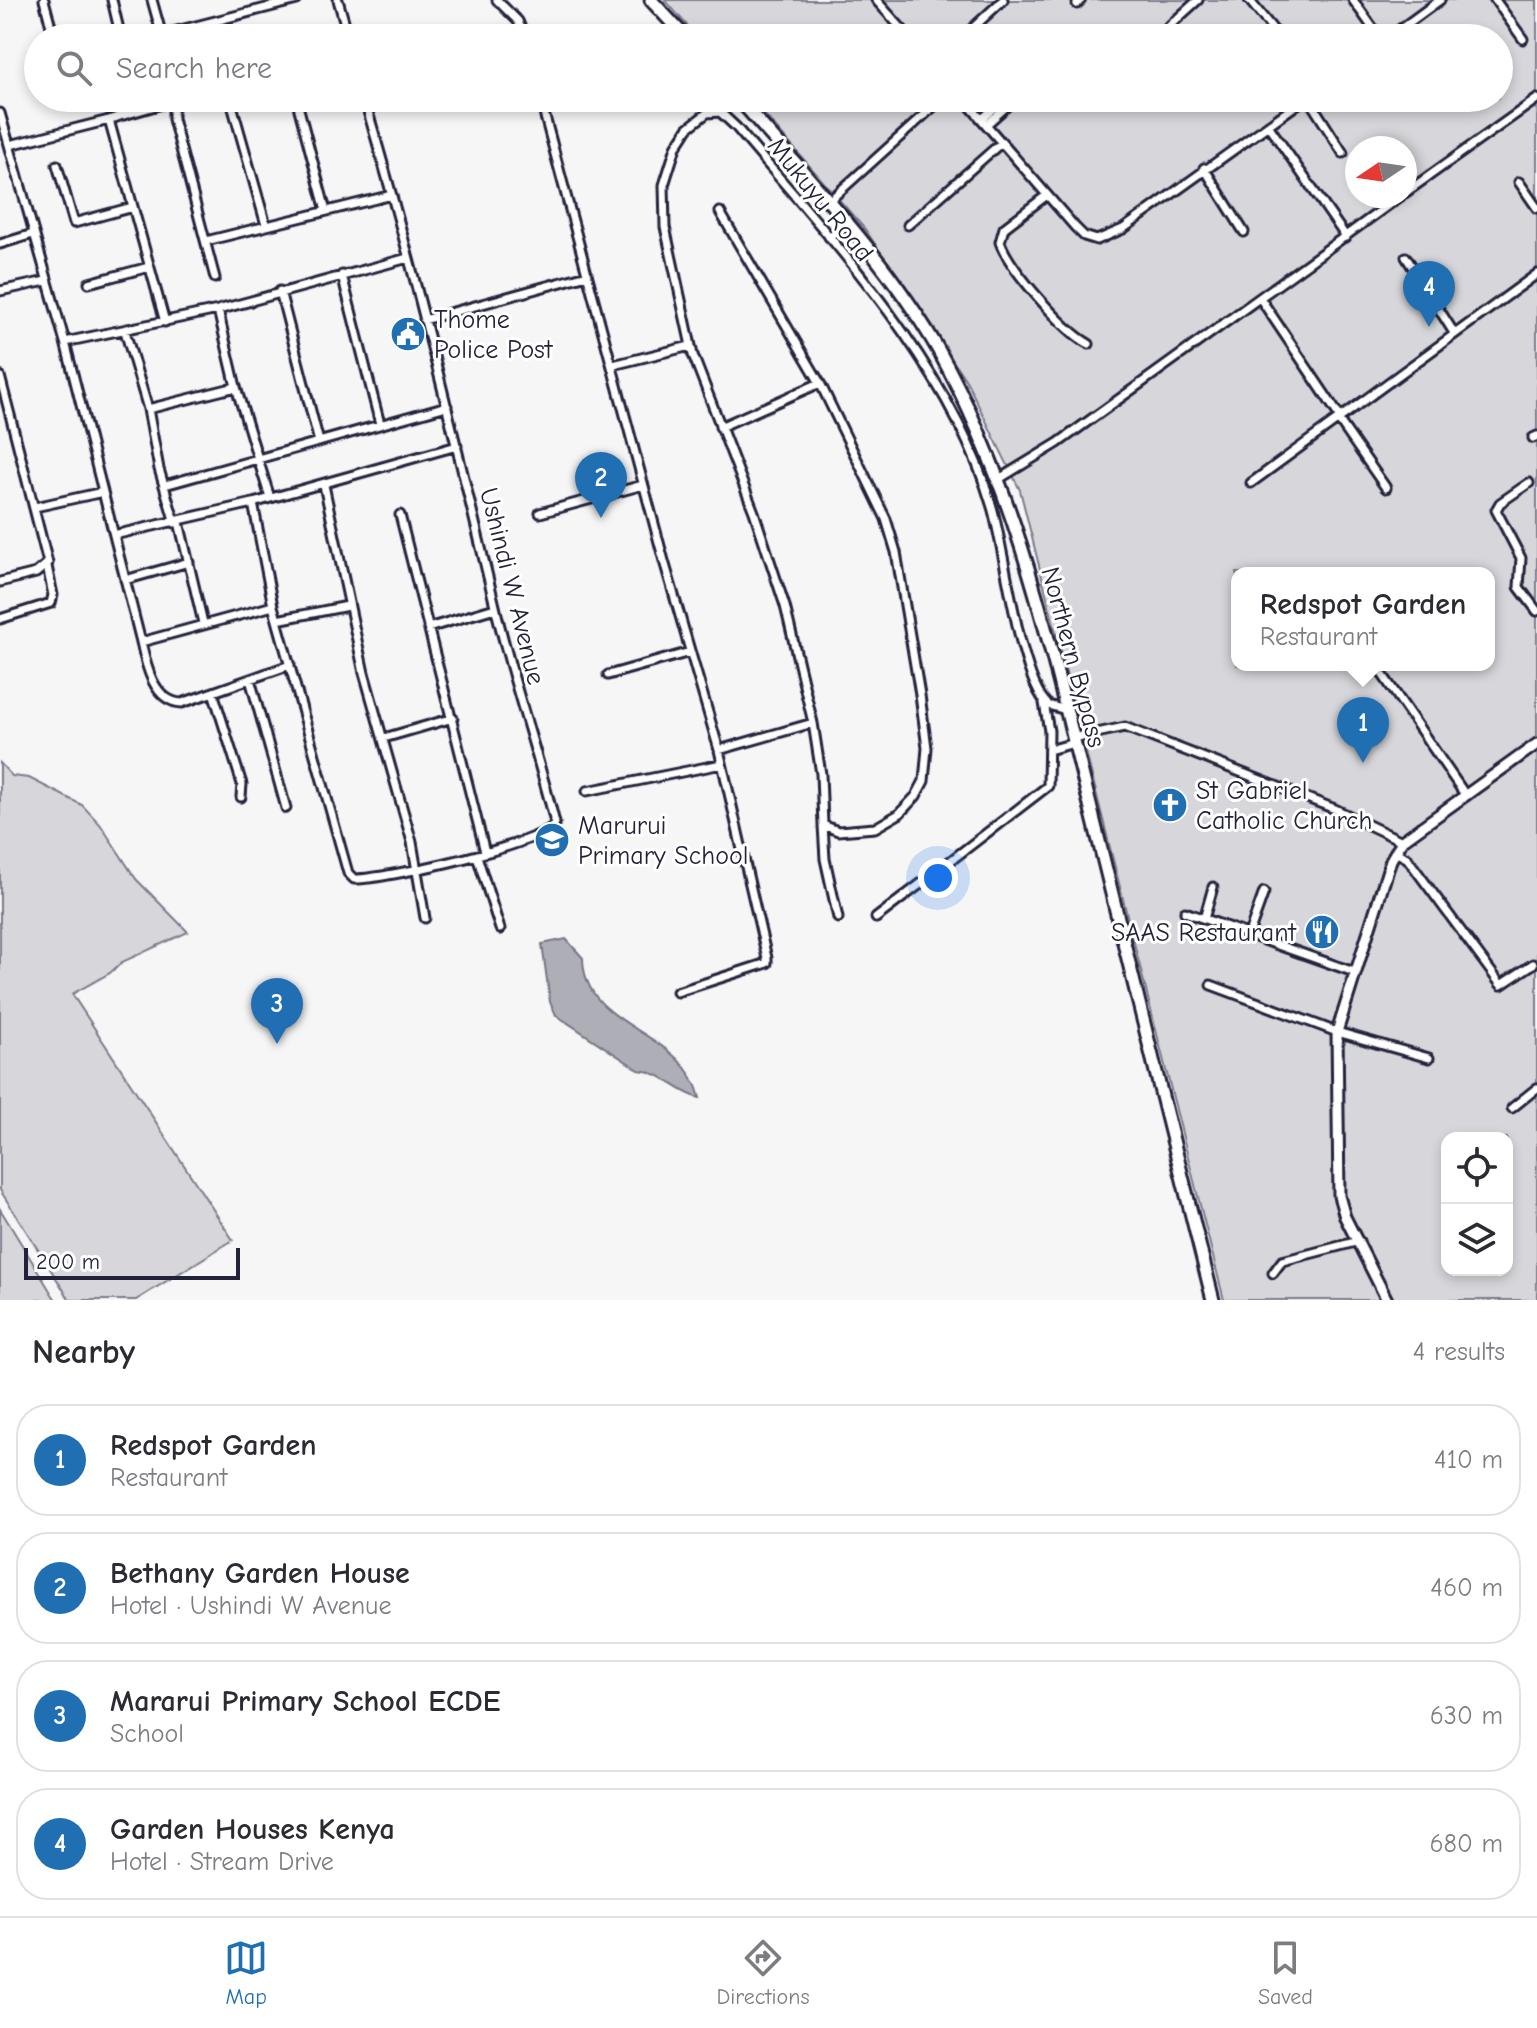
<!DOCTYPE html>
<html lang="en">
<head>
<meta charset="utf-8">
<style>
	body { margin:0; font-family:"Comic Neue",sans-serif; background:#f7f7f7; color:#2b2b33 }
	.controls { position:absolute; right:24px; bottom:24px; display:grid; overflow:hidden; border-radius:16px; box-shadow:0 4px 12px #0003 }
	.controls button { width:72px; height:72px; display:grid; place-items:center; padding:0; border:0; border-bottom:2px solid #e1e1e2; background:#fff; color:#2b2b33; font:40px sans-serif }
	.compass { position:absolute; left:1345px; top:136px; width:72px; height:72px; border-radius:50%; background:#fff; box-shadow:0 4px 12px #0003; rotate:257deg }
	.scale { position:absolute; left:24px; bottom:20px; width:216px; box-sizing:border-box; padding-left:8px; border:4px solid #22223b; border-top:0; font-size:22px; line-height:28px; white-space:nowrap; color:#22223b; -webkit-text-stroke:6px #fff; paint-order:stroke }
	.you { position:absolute; left:938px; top:878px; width:28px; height:28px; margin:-20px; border:6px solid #fff; border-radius:50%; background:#1a73e8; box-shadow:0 0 0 12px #1a73e833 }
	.badge { display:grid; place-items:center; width:52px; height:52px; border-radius:50%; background:#1f6fb2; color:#fff; font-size:26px; font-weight:700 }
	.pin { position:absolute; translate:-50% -66px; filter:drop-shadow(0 2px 4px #0008) }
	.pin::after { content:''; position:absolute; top:42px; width:28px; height:24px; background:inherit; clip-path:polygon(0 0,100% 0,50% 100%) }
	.popup { position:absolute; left:1231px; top:567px; width:264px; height:104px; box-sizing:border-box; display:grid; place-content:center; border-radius:16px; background:#fff; filter:drop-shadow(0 2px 6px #0005); font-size:26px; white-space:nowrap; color:#7c7c81 }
	.popup b { font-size:30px; color:#2b2b33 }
	.popup::after { content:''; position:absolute; left:50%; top:100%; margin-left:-16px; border:16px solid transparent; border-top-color:#fff }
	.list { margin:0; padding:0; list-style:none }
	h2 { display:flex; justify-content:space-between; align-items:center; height:104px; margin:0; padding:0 32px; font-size:34px }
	h2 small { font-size:26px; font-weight:400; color:#7c7c81 }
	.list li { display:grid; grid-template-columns:52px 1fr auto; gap:24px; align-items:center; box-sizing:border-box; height:112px; margin:0 16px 16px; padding:0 16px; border:2px solid #e1e1e2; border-radius:32px }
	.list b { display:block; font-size:30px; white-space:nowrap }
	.list p { margin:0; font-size:26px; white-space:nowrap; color:#7c7c81 }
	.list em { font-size:26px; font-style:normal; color:#7c7c81 }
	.icon { flex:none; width:44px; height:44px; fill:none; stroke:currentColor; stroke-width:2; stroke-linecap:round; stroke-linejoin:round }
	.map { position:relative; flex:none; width:1537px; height:1300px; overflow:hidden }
	.search { position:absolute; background:#fff; box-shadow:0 4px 12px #0003; left:24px; right:24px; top:24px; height:88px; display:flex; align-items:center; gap:20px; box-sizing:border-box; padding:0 28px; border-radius:44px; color:#7c7c81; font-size:30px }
	.sheet { height:616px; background:#fff }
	nav { display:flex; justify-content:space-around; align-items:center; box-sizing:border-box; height:112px; border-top:2px solid #e1e1e2; background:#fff; font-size:22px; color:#7c7c81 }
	nav a { display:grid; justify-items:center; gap:4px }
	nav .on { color:#1f6fb2 }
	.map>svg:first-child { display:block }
</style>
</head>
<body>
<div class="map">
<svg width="1537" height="1300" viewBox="0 0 1537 1300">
	<rect width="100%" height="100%" fill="#f6f6f7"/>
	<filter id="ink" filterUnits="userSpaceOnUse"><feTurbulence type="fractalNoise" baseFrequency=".0125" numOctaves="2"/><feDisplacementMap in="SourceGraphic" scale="16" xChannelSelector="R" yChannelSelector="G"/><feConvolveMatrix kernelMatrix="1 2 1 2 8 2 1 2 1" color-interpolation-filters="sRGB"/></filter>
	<g filter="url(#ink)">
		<path fill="#d7d7db" stroke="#7c7c8b" stroke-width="2" fill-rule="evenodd" d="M665,0H1537V1300H1224L1020,490L967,382L865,229L750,98H1499V38H698ZM1357,148H1405V196H1357ZM1237,573H1489V665H1237ZM1447,1138H1507V1270H1447Z
			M0,763L12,776L29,778L82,805L100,824L136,879L188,932L122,962L110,973L72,994L233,1240L136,1300H70L0,1190Z
			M0,1209L52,1294L56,1300H0Z"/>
		<path fill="#aeaeb7" stroke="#767685" stroke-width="2" d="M566,939L583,958C584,1031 683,1027 700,1098C676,1092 663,1072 639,1070L556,1015L550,1002L542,944Z"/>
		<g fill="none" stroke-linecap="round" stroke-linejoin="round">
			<defs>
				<path id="minor" d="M44,0L54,38
					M112,0L121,38
					M152,0L162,36
					M338,0L349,38
					M497,0L518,21L525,38
					M876,0L910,38
					M1249,0L1280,38
					M1353,0L1380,38
					M1495,0L1523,39
					M1077,4L1081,0
					M161,35L297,0
					M962,38L1003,0
					M1156,38L1198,0
					M1388,38L1440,0
					M122,98L128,113L109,120L165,322
					M173,98V119L215,278
					M230,98L266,225
					M296,98L326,211
					M364,98C414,266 454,436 495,606C512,679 537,750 555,823C549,843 382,880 354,879L348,873L273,606L253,503L457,446
					M540,98L664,561L719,750L767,958V963L677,992
					M963,98L1075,227L1084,236L1097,240L1123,229L1306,98
					M1308,98L1343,153
					M0,113L65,342L218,310L408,258
					M124,115L183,98
					M982,119L1005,98
					M987,124L1016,98
					M1268,125L1346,237
					M10,145L113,119
					M57,165L74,223L133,207
					M1204,168L1244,232
					M1519,182L1537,208
					M1405,193L1537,99
					M1047,195L1004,228L1000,242C1009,268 1064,331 1089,344
					M828,202L943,98
					M720,212L820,383L886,519L896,552L920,695L927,748L924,781L916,796L899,814L875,828L838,831L823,825L821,774L813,723L785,606L754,512L693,355L665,227L664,185L676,147L688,128L707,113L720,112L736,127C831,240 950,363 992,507C1005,550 1019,678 1048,705L1066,710
					M908,225L1002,142
					M829,237L846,223
					M206,241L392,195
					M0,244L33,234
					M1406,257L1454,333
					M342,275L380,424
					M89,283L149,267
					M0,291L46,281
					M280,291L319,442
					M1260,298L1340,417
					M218,310L236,387L270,498
					M424,320L587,275
					M125,331L148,409L236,387
					M65,342L141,642L273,606
					M613,365L690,346
					M0,376L48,563L36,573L0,582
					M148,409L159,469L175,523
					M1338,419L1386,488
					M720,427L820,383
					M1533,438L1537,436
					M999,479L1058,443L1401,196
					M1251,483L1537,274
					M1529,483L1500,503L1496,510L1521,558L1519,587L1537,611
					M165,485L447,406
					M324,485L364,673L412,842L425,918
					M35,507L103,492
					M540,513L643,485
					M400,515L485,852
					M179,522L203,623
					M114,535L253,503
					M125,580L189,562
					M0,619L51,603L53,595L47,566
					M277,620L348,606
					M428,628L495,608
					M141,642C146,666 154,702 182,703L290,665
					M1376,665L1466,796
					M608,675L690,652
					M250,679L286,808
					M213,692L242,784L241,797
					M384,738L453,718
					M1073,738L1125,727L1335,809L1402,841
					M719,750L813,723
					M1049,750L1074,743
					M587,791L722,764
					M823,825L825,859L838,918
					M1395,852L1407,858L1501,985L1533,964
					M477,856L500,929
					M1185,912L1354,972
					M876,918L1048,786L1049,731L1044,703
					M1204,919L1213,887
					M1249,934L1264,892
					M1211,985L1337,1032L1429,1058
					M1512,1108L1537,1088
					M1273,1273L1282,1261L1359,1241"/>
				<path id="tertiary" d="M1387,1300L1345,1217L1339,1196L1337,1032L1391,860L1402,841L1537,744"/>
				<path id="primary" d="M651,0L686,38
					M738,98C808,179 886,258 939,351C1019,495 1052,655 1092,813C1132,975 1172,1138 1213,1300"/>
			</defs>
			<use href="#minor" stroke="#22223b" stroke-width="13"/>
			<use href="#tertiary" stroke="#22223b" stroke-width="15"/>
			<use href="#primary" stroke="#22223b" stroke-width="17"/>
			<use href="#minor" stroke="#fff" stroke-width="7"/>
			<use href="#tertiary" stroke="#fff" stroke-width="9"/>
			<use href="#primary" stroke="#fff" stroke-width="11"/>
		</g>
	</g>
	<defs>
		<symbol id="civic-disc" viewBox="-11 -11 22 22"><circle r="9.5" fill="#1f6fb2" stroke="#fff"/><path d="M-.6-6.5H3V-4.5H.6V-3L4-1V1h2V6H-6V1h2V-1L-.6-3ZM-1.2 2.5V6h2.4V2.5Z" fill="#fff"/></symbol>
		<symbol id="church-disc" viewBox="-11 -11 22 22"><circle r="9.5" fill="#1f6fb2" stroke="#fff"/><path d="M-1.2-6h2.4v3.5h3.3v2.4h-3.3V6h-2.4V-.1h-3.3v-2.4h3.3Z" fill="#fff"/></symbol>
		<symbol id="school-disc" viewBox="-11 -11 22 22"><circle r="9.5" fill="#1f6fb2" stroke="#fff"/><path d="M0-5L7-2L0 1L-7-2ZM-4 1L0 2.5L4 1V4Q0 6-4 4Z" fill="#fff"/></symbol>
		<symbol id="restaurant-disc" viewBox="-11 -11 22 22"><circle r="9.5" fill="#1f6fb2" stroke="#fff"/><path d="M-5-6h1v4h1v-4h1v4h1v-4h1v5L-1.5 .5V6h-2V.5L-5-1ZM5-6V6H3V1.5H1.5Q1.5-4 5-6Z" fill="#fff"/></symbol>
	</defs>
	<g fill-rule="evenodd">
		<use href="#civic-disc" x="388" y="314" width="40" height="40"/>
		<use href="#church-disc" x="1150" y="785" width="40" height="40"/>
		<use href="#school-disc" x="532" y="820" width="40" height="40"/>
		<use href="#restaurant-disc" x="1302" y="912" width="40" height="40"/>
	</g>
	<g text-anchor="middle" stroke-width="6" stroke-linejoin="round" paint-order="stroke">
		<g font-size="26" fill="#22223b" stroke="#fff">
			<text transform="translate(821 199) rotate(51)" y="9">Mukuyu Road</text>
			<text transform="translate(513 586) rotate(76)" y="9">Ushindi W Avenue</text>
			<text transform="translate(1074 657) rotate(75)" y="9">Northern Bypass</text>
		</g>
		<g font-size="26" fill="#22223b" stroke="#fff" text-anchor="start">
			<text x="434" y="328">Thome<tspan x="434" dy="30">Police Post</tspan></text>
			<text x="1196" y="799">St Gabriel<tspan x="1196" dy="30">Catholic Church</tspan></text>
			<text x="578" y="834">Marurui<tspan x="578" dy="30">Primary School</tspan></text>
			<text x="1296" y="941" text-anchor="end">SAAS Restaurant</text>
		</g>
	</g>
</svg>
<div class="controls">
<button><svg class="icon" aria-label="locate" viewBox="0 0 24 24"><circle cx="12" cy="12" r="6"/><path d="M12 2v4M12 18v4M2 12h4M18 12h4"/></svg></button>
<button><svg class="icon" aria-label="layers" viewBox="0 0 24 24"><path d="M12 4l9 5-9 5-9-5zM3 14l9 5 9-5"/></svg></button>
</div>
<svg class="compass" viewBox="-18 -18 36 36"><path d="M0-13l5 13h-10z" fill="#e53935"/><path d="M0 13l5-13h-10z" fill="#7c7c81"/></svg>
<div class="scale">200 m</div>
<div class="you"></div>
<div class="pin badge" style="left:1363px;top:763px">1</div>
<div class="popup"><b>Redspot Garden</b>Restaurant</div>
<div class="pin badge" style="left:601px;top:518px">2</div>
<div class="pin badge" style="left:277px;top:1044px">3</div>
<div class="pin badge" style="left:1429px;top:327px">4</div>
<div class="search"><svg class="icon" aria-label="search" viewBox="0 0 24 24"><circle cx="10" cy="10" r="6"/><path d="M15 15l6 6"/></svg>Search here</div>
</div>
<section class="sheet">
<h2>Nearby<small>4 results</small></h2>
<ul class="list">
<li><span class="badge">1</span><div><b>Redspot Garden</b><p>Restaurant</p></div><em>410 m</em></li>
<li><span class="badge">2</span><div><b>Bethany Garden House</b><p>Hotel · Ushindi W Avenue</p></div><em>460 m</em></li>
<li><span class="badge">3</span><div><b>Mararui Primary School ECDE</b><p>School</p></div><em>630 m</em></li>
<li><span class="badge">4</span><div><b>Garden Houses Kenya</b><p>Hotel · Stream Drive</p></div><em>680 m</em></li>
</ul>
</section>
<nav>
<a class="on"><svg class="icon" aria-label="map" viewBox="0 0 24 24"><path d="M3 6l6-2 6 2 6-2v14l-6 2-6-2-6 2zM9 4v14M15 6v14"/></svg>Map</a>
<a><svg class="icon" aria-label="directions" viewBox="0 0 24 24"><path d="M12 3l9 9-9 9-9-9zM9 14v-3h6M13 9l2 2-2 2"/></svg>Directions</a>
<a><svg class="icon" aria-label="saved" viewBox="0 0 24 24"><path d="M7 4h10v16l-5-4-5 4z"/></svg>Saved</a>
</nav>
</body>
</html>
